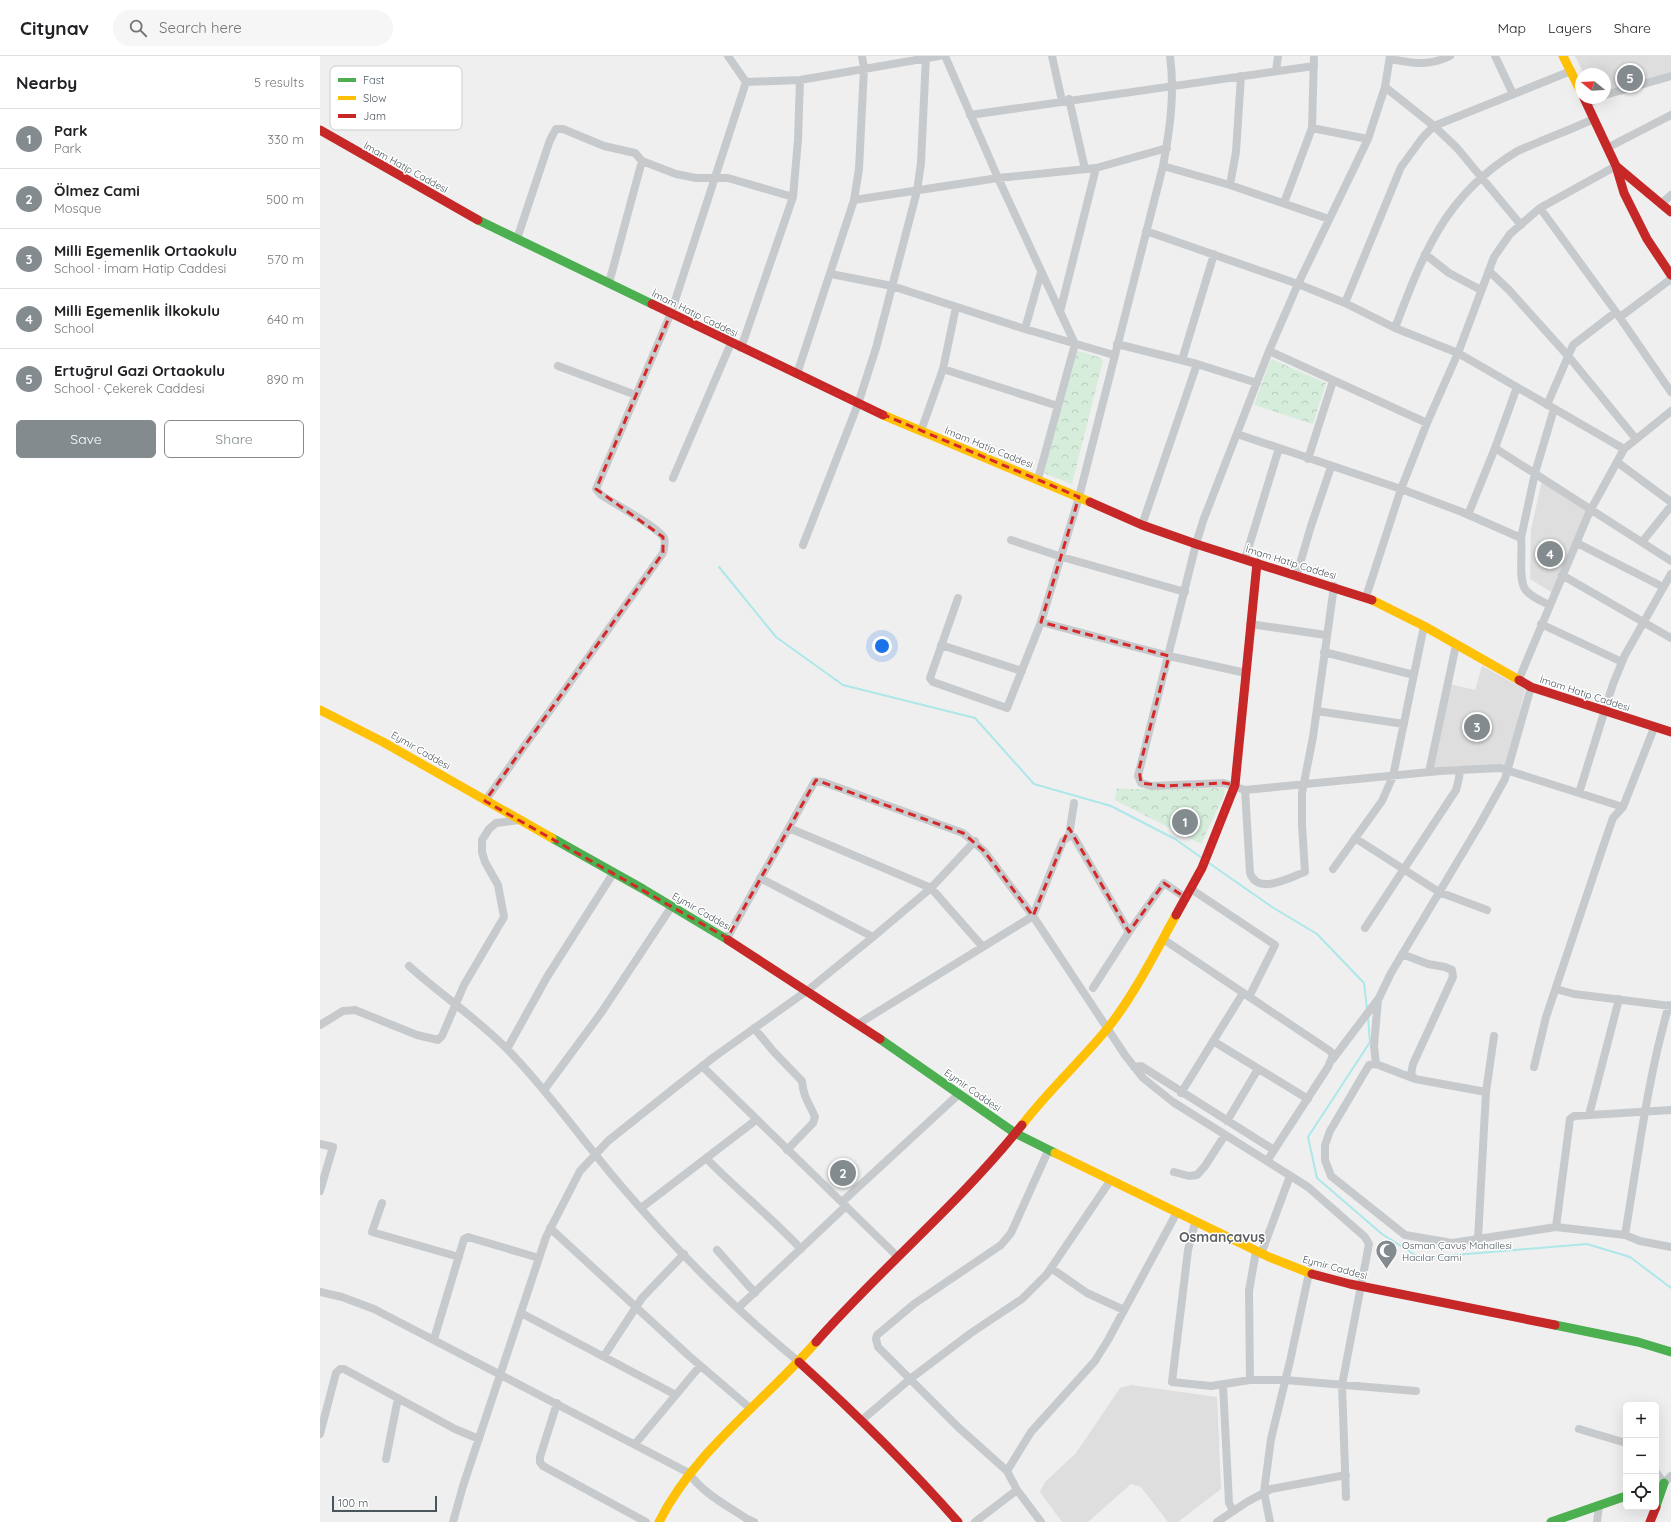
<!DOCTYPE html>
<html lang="en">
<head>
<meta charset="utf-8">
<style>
	body { margin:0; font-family:Quicksand,sans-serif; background:#f6f6f6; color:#202124 }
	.controls { position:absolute; right:12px; bottom:12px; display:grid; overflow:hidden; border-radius:6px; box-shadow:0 4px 16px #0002 }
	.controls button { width:36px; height:36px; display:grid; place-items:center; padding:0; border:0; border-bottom:1px solid #e0e0e0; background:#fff; color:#202124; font:20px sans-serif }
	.compass { position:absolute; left:1255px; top:12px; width:36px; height:36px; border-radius:50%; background:#fff; box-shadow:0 4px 16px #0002; rotate:288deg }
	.scale { position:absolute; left:12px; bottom:10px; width:105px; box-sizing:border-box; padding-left:4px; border:2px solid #48555b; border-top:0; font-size:11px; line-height:14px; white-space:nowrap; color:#48555b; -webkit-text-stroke:3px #fff; paint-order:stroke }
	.you { position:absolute; left:562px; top:590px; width:14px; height:14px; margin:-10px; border:3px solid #fff; border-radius:50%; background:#1a73e8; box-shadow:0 0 0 6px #1a73e833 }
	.badge { display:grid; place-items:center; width:26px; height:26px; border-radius:50%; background:#838b8f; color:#fff; font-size:13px; font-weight:700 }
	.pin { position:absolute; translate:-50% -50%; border:2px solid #fff; box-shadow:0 1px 4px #0006 }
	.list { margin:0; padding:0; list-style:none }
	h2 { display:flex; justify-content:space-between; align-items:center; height:52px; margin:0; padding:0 16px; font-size:17px }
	h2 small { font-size:13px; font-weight:400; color:#757577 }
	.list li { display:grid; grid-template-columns:26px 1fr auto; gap:12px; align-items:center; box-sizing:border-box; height:60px; padding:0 16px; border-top:1px solid #e0e0e0 }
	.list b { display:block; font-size:15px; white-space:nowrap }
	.list p { margin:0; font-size:13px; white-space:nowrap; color:#757577 }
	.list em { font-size:13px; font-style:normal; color:#757577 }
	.actions { display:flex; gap:8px; padding:12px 16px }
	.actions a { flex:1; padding:9px 0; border:1px solid #838b8f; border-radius:6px; text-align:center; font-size:14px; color:#838b8f }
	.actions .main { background:#838b8f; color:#fff }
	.icon { flex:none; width:22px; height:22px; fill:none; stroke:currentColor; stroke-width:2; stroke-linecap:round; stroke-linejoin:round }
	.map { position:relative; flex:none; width:1351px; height:1466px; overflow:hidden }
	header { display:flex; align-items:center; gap:24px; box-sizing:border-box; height:56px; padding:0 20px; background:#fff; border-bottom:1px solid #e0e0e0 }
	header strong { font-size:19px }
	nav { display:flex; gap:22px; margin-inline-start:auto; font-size:14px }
	.search { width:280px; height:36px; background:#f6f6f6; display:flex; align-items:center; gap:10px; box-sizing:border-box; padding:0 14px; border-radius:22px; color:#757577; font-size:15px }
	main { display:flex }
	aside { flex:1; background:#fff }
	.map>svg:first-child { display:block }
</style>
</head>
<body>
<header>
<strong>Citynav</strong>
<div class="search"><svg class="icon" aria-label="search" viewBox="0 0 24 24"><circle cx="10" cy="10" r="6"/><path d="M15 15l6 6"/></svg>Search here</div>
<nav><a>Map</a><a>Layers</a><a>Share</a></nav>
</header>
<main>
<aside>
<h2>Nearby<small>5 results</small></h2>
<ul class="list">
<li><span class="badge">1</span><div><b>Park</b><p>Park</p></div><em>330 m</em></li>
<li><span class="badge">2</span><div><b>Ölmez Cami</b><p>Mosque</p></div><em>500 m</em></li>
<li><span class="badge">3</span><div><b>Milli Egemenlik Ortaokulu</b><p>School · İmam Hatip Caddesi</p></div><em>570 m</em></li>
<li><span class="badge">4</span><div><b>Milli Egemenlik İlkokulu</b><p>School</p></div><em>640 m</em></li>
<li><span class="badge">5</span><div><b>Ertuğrul Gazi Ortaokulu</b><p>School · Çekerek Caddesi</p></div><em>890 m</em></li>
</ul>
<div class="actions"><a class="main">Save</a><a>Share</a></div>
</aside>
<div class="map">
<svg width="1351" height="1466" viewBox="0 0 1351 1466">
	<defs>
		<pattern id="park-crowns" width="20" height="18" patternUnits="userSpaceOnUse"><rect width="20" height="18" fill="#d5edda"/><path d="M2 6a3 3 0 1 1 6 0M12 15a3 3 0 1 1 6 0" fill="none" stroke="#b8cdbd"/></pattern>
	</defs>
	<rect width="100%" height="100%" fill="#f0efef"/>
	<path fill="#dededf" d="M1255,0H1351V16L1285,38V18H1264Z
		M1222,424L1270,454L1233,537L1210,523L1211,474Z
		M1162,610L1205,633L1187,709L1111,715L1130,628L1155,634Z
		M811,1329L897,1341L901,1433L858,1466H848L821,1431L811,1428L768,1466H742L720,1436L725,1426L756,1397L800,1332Z"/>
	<path fill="url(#park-crowns)" d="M759,295L781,302L783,305L752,428L726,418L724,416L756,297Z
		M951,303L1006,327L993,368L934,349Z
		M797,732L812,733L905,732L904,739L881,788L795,744Z"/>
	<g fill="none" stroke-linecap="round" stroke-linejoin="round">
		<path stroke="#ace7e9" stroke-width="2" d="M399,511L456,581L523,629L655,662L714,728L791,750L855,783L882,802
			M889,807L952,851L997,878L1044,927L1047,953
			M1048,962L1050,986L988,1081L997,1122L1062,1178L1100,1202L1267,1188L1310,1201L1351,1232"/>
		<path stroke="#c7cacc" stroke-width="8" d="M408,0L426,26
			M625,0L678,122L755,288L718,423
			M732,0L742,45
			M994,0L992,72L1048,83
			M1070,0L1065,31L1048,83L978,228L949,295L883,465L876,488L818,720L821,727L831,730L904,727L925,734L1120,715L1180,712L1303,751
			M1175,0L1193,38
			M1070,3C1094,7 1107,11 1130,0
			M956,15L958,0
			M426,26L480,24L619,0
			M1065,31L1114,70L1137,92L1201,169
			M1285,39L1351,20
			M749,43L765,113
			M1267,48L1279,42
			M650,59L994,10
			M1287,92L1351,59
			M843,110L910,129L1009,163
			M910,129L916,96L921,20
			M534,144L678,122L776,112
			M964,147L992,72
			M1341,148L1351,139
			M1220,152L1296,256L1351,336
			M826,175L978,228L1025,247L1075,272L1138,297L1304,393
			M197,183L230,84L236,73H243L284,90L315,97L322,105L356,118L376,122H408L473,141
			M1105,198L1129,217L1161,234
			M1169,215L1189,234L1249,301L1316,383
			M511,218L572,230L705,273L794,299
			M289,227L322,105
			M1025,247L1081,111L1103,81L1114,70L1251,15
			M740,256L776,112L847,92
			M1300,261L1351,223
			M1075,272C1103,198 1125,139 1196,96C1203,92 1213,89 1221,85C1239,78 1256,71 1274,63
			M705,273L721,216
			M797,288L877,308L937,327
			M421,292L473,141L478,84L480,24
			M949,295L1107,367
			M862,304L894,198
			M238,310L316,339
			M623,313L738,350
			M477,318L534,144L539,113L544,12L542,0
			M1227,349L1253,289L1296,256
			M601,375L623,313L636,251
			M917,378L1081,433L1142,456L1201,482C1203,496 1198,522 1205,533C1209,540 1222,545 1229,549
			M1175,392L1351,505
			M988,403L1013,325
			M1297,406L1351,446
			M353,422L411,287
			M1148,459L1175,392L1197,331
			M822,469L877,308
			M1201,482L1215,417L1234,353
			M691,484L742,501L865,536
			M1322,486L1351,450
			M1257,487L1343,531
			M483,489L538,348L556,292L597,135L601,107L606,0
			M925,503L959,392
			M977,518L991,470L1011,411
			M1242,519L1351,582
			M1046,541L1081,433L1107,367L1138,297L1174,201L1190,178L1220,152L1296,110
			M638,542L610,622L613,626L687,652L721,566L759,441L843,110C850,73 855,38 850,0
			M721,566L849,600L926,617
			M930,568L1006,579
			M1221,568L1302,606
			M621,589L702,615
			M1004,596L1094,619
			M1199,623L1269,457L1304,393L1351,355
			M997,655L1084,668
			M1109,716L1136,589
			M925,734L930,817C938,840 970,821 985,816L982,769V737L993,681L1014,530
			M1259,737L1293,628L1305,599L1351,518
			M165,745L343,497C344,492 346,487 344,482C338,471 293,447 281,439L276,433L351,257L426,26
			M469,772L611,832L662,890
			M749,780L754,747
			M1035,782L1119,836L1167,854
			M1013,813L1062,745L1073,720L1104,570
			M440,822L553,881
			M871,833L955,889L929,941
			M1045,872L1136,734L1139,722L1140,714
			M407,882L495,725L503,726L643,777L664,795L713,860L805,999L823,1022L853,1046L988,1131L1045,1181L1049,1188L1022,1329L1026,1441
			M843,883L1010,995L1013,999L1008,1011L947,1105
			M1082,898L1108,908L1125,911L1132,914L1133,921L1093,1008L1091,1018L1095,1023L1166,1036
			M89,910C121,939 158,963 188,994C228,1035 260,1081 297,1125C352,1190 413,1252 479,1306
			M773,932L809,876L844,827L866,842
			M1236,933L1254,938L1351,950
			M1058,944L1054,990L1056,1008L1095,1023
			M538,968L713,860L743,785L749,780L754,781L809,876
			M0,969L23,955L35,954L97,979L118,984L122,980L144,929L184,861L178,829L165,806L162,796V784L169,773L176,767L200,764
			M434,972L454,996L482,1025C484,1044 489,1046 495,1061L493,1067L467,1094
			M893,985L988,1043
			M187,993L227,921L294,816
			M1012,1004L1059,942L1071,917L1160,768L1185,723L1211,631
			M1056,1008L1049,1009L1010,1075L1005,1089V1104L1011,1120L1085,1179L1132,1187L1236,1171L1305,1179L1320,1185L1351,1191
			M382,1010L577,1200
			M814,1011L821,1010L954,1094
			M1214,1011L1226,961L1286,782L1293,762L1303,751L1334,672
			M224,1034L281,957L352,850
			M861,1037L923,937
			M1269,1059L1299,943
			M907,1065L938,1013
			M0,1088L13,1091L0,1135
			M386,1102C417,1134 451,1161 481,1193
			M854,1116L869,1120L877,1119L885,1110L905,1079
			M522,1146L639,1038
			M62,1147L52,1176L139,1201
			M321,1152L436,1064
			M875,1167L868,1194L852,1326L891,1330L930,1324H965L1096,1335
			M1236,1171L1250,1063L1254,1060L1351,1054
			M230,1172L368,1299L431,1353
			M1305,1179C1318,1103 1327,1024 1349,949
			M1158,1183L1166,1036L1174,980
			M397,1194L435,1237
			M941,1198L970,1120
			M731,1212L767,1237L804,1254
			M0,1236L22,1241L54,1253L369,1417C382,1437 408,1450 427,1463L434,1466
			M418,1252L526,1150
			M201,1257L356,1339
			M114,1283L144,1183L148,1181L219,1202
			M284,1300L322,1242L364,1198
			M930,1324L929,1235L936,1195
			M903,1329L909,1447L913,1455
			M237,1347L220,1401V1406L223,1410L326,1466
			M542,1364L590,1323L651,1277L702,1243L727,1218L790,1125
			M1259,1373L1306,1387
			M0,1378L16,1317L20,1313H24L135,1373L159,1383
			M315,1388L380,1310
			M66,1403L78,1342
			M687,1415L711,1376L775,1305L788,1284L856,1158
			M1336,1416L1344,1427L1351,1420
			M133,1466L143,1430L226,1181L260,1115L288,1085L357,1030L394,1001L488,934L553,881L611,832L655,785
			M655,1466L697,1434
			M721,1466L697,1434L687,1415L638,1371L558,1291L556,1283L557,1279L594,1248L681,1189L691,1177L728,1095
			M897,1466L927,1446L951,1433L1026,1419
			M950,1466L944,1436L951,1383L970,1305L989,1217
			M1277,1466L1279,1450"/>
		<path stroke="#4caf50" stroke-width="9" d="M158,164L332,248
			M232,782L323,833L408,884
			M560,983L695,1077L735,1097
			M1235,1269L1318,1286L1351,1296
			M1336,1450L1344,1427
			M1231,1466L1306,1440"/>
		<path stroke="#ffc107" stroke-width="9" d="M1243,0L1261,36
			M563,359L770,446
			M1052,544L1104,570L1199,624
			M0,654L63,686L232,782
			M702,1069C728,1035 760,1006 787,973C813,941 836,895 856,859
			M735,1097L949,1201L992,1218
			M339,1466C375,1394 444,1346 496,1286"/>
		<path stroke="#c62828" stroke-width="9" d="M1264,42L1296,110L1304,137L1327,183L1351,219
			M0,74L158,164
			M1296,110L1351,156
			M332,248L563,359
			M770,446L822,469L876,488L1052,544
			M1199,624L1211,631L1351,676
			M856,859L882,812L915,729L937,507
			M408,884L560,983
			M992,1218L1030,1228L1235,1269
			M496,1286C562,1211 640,1147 702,1069
			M479,1306C535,1357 588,1409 638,1466
			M1330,1466L1336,1451"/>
	</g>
	<path fill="none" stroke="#d62828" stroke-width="3" stroke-dasharray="8 5" stroke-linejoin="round" d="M351,257L538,348L759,441L721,566L849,600L819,713L821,727L845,730L904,727L915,729L891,793L866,842L844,827L809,876L749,772L713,860L664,795L643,777L496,724L407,882L165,745L343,497V481L276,433Z"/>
	<defs>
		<symbol id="mosque-pin" viewBox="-11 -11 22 30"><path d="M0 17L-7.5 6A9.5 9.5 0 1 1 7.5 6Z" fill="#838b8f" stroke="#fff"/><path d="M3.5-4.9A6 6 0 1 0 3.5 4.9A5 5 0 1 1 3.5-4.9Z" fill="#fff"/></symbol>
	</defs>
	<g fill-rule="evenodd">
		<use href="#mosque-pin" x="1054" y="1182" width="25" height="34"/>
	</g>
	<g text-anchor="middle" stroke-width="3" stroke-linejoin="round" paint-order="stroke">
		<g font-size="10" fill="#48555b" stroke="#fff">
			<text transform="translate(86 111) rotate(29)" y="4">İmam Hatip Caddesi</text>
			<text transform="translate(375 257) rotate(26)" y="4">İmam Hatip Caddesi</text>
			<text transform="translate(669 391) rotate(22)" y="4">İmam Hatip Caddesi</text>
			<text transform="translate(971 506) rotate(17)" y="4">İmam Hatip Caddesi</text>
			<text transform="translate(1265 637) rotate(18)" y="4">İmam Hatip Caddesi</text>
			<text transform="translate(101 694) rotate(30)" y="4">Eymir Caddesi</text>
			<text transform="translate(382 855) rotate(30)" y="4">Eymir Caddesi</text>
			<text transform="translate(653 1034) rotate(35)" y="4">Eymir Caddesi</text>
			<text transform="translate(1015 1211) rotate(15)" y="4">Eymir Caddesi</text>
		</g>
		<g font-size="10" fill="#48555b" stroke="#fff" text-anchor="start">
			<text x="1082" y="1193">Osman Çavuş Mahallesi<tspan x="1082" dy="12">Hacılar Cami</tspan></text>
		</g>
		<g font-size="14" font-weight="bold" fill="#5b6063" stroke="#fff">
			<text x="902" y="1186">Osmançavuş</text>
		</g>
	</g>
	<rect x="10" y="10" width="132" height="64" rx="6" fill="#fff" stroke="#c8ccce" stroke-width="1"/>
	<rect x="18" y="22" width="18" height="4" fill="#4caf50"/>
	<rect x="18" y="40" width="18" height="4" fill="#ffc107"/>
	<rect x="18" y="58" width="18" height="4" fill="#c62828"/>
	<g font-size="11" fill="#48555b">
		<text x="43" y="28">Fast</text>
		<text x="43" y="46">Slow</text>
		<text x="43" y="64">Jam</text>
	</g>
</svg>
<div class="controls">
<button>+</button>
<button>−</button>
<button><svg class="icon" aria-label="locate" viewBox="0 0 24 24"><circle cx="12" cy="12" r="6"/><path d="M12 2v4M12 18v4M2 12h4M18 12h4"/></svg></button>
</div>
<svg class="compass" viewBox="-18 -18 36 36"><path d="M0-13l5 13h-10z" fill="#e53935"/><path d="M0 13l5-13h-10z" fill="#757577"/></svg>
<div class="scale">100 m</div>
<div class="you"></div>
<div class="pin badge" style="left:865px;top:766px">1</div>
<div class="pin badge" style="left:523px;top:1117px">2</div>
<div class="pin badge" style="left:1157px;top:671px">3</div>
<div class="pin badge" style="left:1230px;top:498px">4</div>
<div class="pin badge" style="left:1310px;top:22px">5</div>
</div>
</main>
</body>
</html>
